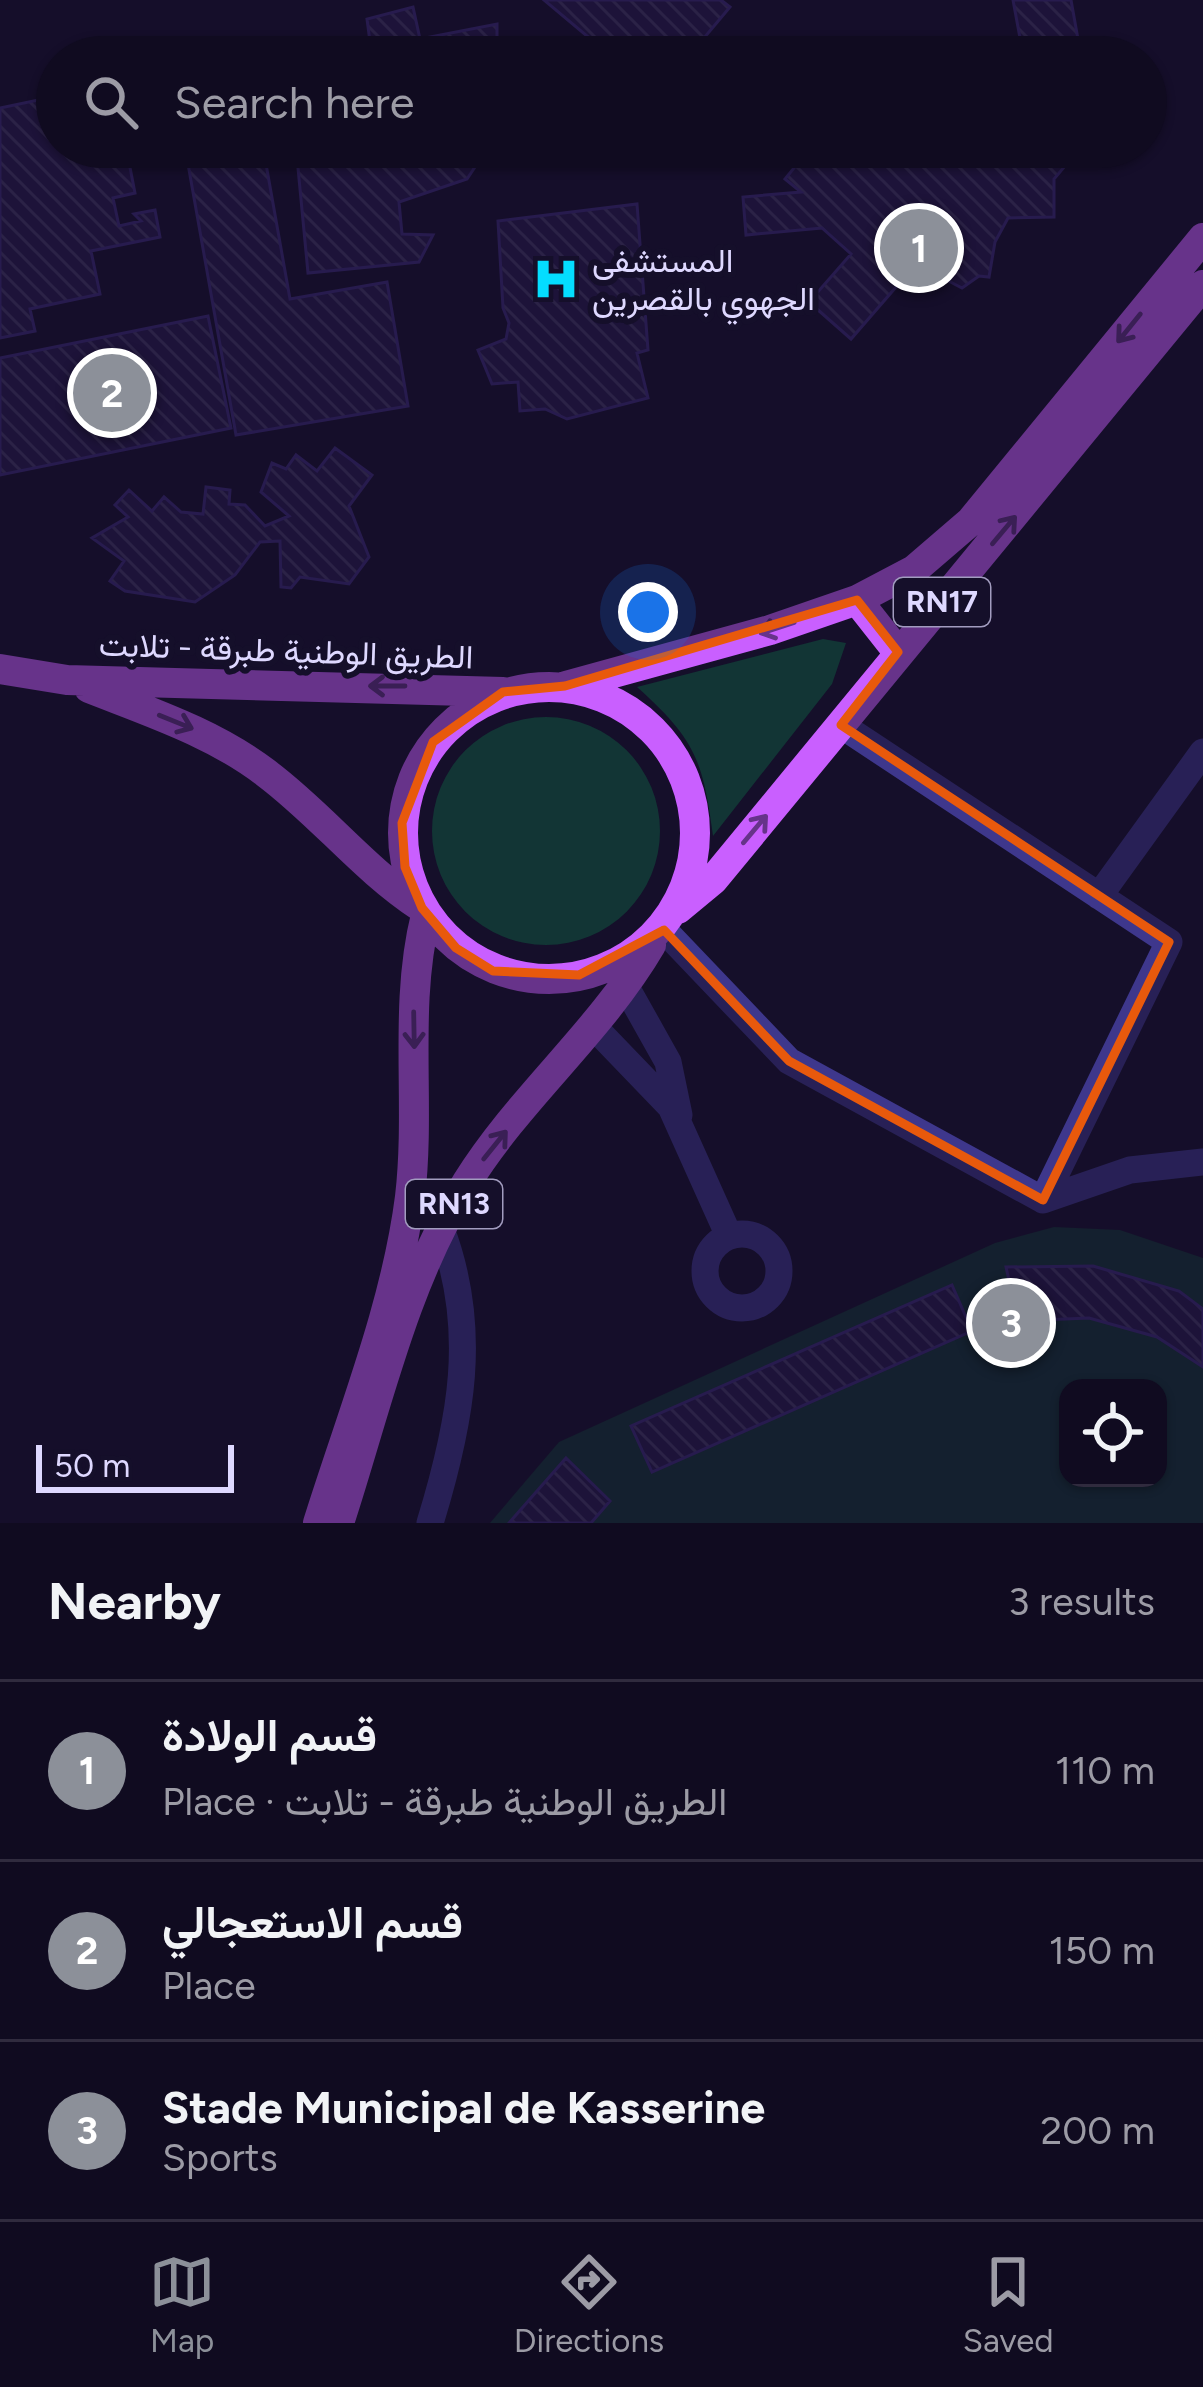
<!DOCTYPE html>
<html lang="en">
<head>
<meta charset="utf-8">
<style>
	body { margin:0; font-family:Figtree,Vazirmatn,sans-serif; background:#191429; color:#f1f3f6 }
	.controls { position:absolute; right:36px; bottom:36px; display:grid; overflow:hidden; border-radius:24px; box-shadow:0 3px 9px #0004 }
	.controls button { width:108px; height:108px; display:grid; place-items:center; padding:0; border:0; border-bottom:3px solid #302b3e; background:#100b20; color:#f1f3f6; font:60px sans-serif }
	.scale { position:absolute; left:36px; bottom:30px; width:198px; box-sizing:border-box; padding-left:12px; border:6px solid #ded8ff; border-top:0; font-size:33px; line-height:42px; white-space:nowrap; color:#ded8ff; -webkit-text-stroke:9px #150f2a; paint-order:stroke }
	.you { position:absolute; left:648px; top:612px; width:42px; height:42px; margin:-30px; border:9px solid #fff; border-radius:50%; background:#1a73e8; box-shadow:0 0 0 18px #1a73e833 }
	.badge { display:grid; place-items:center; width:78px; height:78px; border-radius:50%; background:#8c9099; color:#fff; font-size:39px; font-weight:700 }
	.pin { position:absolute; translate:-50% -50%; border:6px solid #fff; box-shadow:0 3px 12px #0006 }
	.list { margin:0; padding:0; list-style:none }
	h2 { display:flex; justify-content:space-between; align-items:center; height:156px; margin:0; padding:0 48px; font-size:51px }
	h2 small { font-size:39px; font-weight:400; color:#9c9ba5 }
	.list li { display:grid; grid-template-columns:78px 1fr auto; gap:36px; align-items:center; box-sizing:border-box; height:180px; padding:0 48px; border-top:3px solid #302b3e }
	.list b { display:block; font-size:45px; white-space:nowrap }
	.list p { margin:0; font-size:39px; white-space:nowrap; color:#9c9ba5 }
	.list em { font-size:39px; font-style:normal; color:#9c9ba5 }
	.icon { flex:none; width:66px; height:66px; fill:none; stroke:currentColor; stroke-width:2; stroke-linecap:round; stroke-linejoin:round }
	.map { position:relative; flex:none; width:1203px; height:1523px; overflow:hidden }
	.search { position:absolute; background:#100b20; box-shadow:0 3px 9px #0004; left:36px; right:36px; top:36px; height:132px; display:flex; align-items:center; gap:30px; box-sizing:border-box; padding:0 42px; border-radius:66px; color:#9c9ba5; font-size:45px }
	.sheet { height:696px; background:#100b20 }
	nav { display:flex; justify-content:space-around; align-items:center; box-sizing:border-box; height:168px; border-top:3px solid #302b3e; background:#100b20; font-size:33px; color:#9c9ba5 }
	nav a { display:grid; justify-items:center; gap:6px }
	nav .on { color:#8c9099 }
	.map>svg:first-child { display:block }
</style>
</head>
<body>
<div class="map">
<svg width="1203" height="1523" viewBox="0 0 1203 1523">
	<defs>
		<pattern id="building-back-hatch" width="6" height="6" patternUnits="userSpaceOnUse" patternTransform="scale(3)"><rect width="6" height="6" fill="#261a4d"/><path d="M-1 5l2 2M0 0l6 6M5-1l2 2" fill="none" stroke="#453b68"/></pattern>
	</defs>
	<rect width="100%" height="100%" fill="#150f2a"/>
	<path fill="#123535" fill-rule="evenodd" d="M823,639L846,643L832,684L713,836C703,760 695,739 637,687Z
		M432 831a114 114 0 1 1 228 0a114 114 0 1 1-228 0Z
		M1054,1227L1120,1230L1203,1258V1523H490L559,1442L995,1243ZM1068,1388H1158V1478H1068Z"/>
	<path fill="url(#building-back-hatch)" stroke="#3d2b7a" stroke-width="3" d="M544,0H721L730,7L688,57H670L659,47L651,57H612Z
		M1013,0H1071L1078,39L1064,57H1005L1020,38Z
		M413,7L420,39L497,24V57H372L367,19Z
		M332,39L338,57H287L286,43Z
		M57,96V147H126L135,193L113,198L119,226L141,221L134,214L155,210L160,237L91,251L100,294L30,309L35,331L0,338V108Z
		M185,147H263L290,299L387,282L408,406L236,435Z
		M296,147H365L367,160L405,147L487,149L467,179L399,202L402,234L433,235L419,262L308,273Z
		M811,147H1002L1011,160L1022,147H1081L1054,179V217L1008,218L995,242L989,277L979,276L962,288L916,264L851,339L809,302L851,254L822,228L746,235L743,197L801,192L785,179Z
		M637,204L648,350L637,353L648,398L567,419L545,409L520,411L518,382L492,384L478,350L506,339L509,323L503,308L498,221Z
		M208,316L231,428L0,475V358Z
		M335,448L372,475L349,506L369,557L349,584L300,577L291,588L281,587L280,541L260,542L235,575L195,602L125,591L110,581L124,561L92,538L128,517L115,505L129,490L152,511L164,497L181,512L203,514L206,487L230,490L229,504L245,505L265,526L289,516L261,492L272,463L286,469L296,455L317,471Z
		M1093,1266L1179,1291L1203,1309V1367L1157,1337L1089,1318L1018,1321L1006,1267Z
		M952,1285L972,1331L652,1472L631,1426Z
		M566,1458L610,1501L591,1523H509Z"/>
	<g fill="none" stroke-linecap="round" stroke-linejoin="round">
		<path stroke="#3e378c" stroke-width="27" d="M841,725L1169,942L1043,1200
			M1099,896L1203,752
			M663,929L789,1061L1043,1200L1130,1170L1203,1162
			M626,987L668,1062L679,1115
			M595,1028L671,1107L729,1236
			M705 1271a37 37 0 1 1 74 0a37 37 0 1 1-74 0Z
			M430,1523C461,1422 479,1330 441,1229"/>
		<path stroke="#c95fff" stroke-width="30" d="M857,600L898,652
			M0,669L67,680L503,692
			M566,686L770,630L857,600L914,570L971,521L1203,238
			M403 833a146 146 0 1 1 292 0a146 146 0 1 1-292 0Z
			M89,688C150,712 214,733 266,773C321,814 363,869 421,907
			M678,909L713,880L1203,285
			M318,1523C351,1417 396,1307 410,1197C421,1103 403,1007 426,915
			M339,1523C376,1410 403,1284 467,1182C520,1097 600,1032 651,945"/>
	</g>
	<defs><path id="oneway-shaft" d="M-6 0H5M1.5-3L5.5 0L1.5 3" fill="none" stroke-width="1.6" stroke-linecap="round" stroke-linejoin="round" transform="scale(3)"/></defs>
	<g stroke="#66338a">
		<use href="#oneway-shaft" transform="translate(1129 328) rotate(129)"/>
		<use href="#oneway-shaft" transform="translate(1004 530) rotate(-50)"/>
		<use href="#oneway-shaft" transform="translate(777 628) rotate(162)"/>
		<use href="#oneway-shaft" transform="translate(387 686) rotate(-180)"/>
		<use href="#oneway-shaft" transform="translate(176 722) rotate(22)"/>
		<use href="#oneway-shaft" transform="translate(755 829) rotate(-50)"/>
		<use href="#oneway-shaft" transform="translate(414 1030) rotate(89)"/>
		<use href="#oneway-shaft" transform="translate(495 1145) rotate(-51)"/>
	</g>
	<path d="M0 0H1203V1523H0ZM857,600L898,652L841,725L1169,942L1043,1200L789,1061L664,930L579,975L493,971L456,948L422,908L405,867L402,823L433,742L503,692L565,686Z" fill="#150f2a" fill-opacity=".55" fill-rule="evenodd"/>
	<path fill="none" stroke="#e8590c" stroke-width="9" stroke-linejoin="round" d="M857,600L898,652L841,725L1169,942L1043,1200L789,1061L664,930L579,975L493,971L456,948L422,908L405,867L402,823L433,742L503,692L565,686Z"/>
	<defs>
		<symbol id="hospital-bare" viewBox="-9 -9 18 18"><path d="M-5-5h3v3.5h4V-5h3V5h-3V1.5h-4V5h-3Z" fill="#04ddff" stroke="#150f2a" stroke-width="2.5" paint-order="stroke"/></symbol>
	</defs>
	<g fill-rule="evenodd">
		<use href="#hospital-bare" x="523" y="246" width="66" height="66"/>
	</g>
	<g text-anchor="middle" stroke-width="12" stroke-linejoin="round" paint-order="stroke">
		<g fill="#150f2a" stroke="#a29cbf" stroke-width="3">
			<rect x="894" y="578" width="96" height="48" rx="9"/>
			<rect x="406" y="1180" width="96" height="48" rx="9"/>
		</g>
		<g font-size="30" font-weight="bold" fill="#ded8ff">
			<text x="942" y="612">RN17</text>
			<text x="454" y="1214">RN13</text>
		</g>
		<g font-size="33" fill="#ded8ff" stroke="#150f2a" text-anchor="start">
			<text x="592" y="272">المستشفى<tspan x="592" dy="38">الجهوي بالقصرين</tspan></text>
		</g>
		<g font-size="33" fill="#ded8ff" stroke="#150f2a">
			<text transform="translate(286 650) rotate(2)" y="12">الطريق الوطنية طبرقة - تلابت</text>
		</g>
	</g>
</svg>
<div class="controls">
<button><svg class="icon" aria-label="locate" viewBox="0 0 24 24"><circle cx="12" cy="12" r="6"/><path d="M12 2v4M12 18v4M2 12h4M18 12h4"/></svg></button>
</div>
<div class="scale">50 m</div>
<div class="you"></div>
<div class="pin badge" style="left:919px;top:248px">1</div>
<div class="pin badge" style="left:112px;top:393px">2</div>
<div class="pin badge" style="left:1011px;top:1323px">3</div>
<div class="search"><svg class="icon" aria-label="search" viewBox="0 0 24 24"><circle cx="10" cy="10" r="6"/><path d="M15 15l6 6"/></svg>Search here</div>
</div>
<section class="sheet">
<h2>Nearby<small>3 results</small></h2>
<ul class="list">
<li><span class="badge">1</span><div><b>قسم الولادة</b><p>Place · الطريق الوطنية طبرقة - تلابت</p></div><em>110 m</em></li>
<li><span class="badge">2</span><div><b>قسم الاستعجالي</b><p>Place</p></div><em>150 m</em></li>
<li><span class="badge">3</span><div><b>Stade Municipal de Kasserine</b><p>Sports</p></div><em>200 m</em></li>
</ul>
</section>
<nav>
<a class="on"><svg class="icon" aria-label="map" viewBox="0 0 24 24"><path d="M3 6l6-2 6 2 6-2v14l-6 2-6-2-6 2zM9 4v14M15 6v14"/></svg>Map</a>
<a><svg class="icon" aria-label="directions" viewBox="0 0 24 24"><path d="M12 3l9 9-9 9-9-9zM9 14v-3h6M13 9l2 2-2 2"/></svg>Directions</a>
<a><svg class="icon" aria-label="saved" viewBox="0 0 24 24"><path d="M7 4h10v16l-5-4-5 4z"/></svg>Saved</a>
</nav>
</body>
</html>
